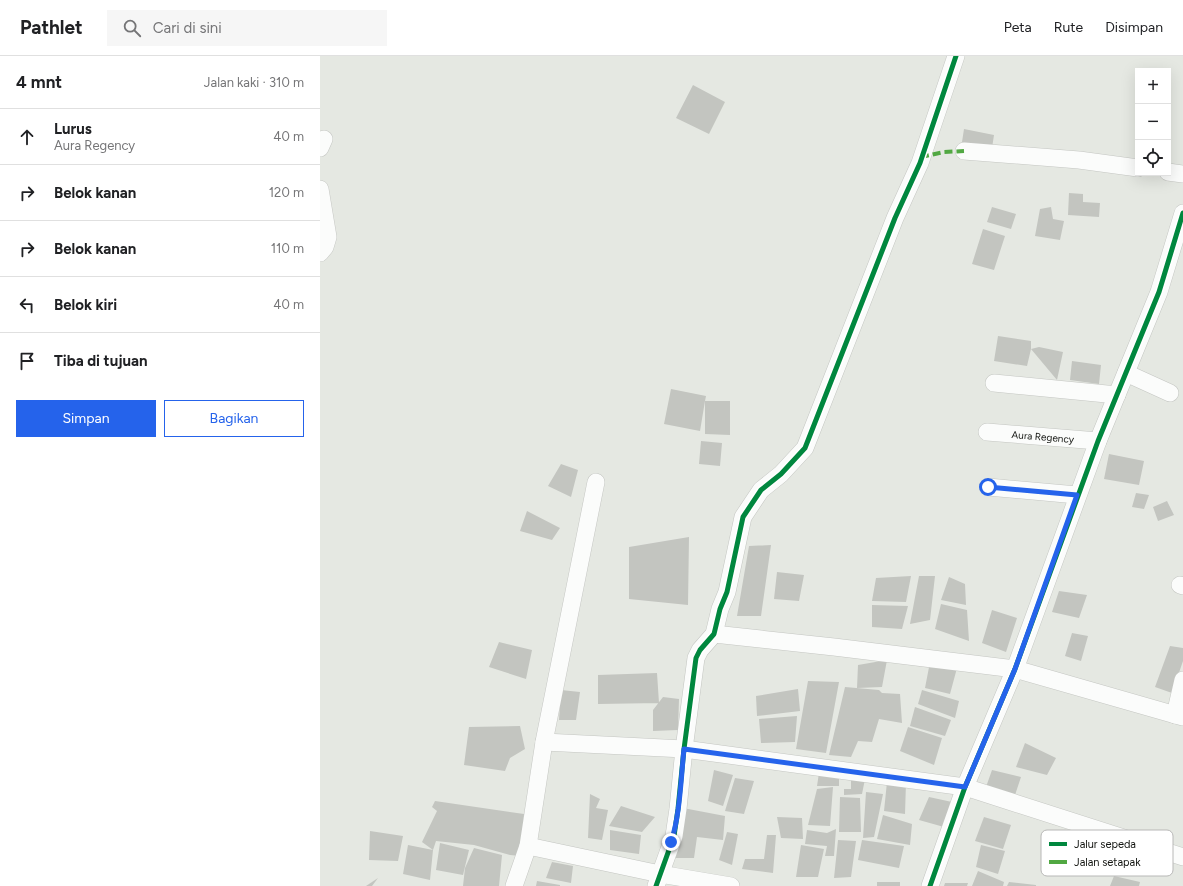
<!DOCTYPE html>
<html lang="id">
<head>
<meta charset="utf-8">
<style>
	body { margin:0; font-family:Figtree,sans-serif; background:#f6f6f6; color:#202124 }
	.controls { position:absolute; right:12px; top:12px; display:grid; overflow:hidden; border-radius:0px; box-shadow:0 4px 16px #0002 }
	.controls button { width:36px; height:36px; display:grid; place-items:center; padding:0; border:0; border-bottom:1px solid #e0e0e0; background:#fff; color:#202124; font:20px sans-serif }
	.stop { position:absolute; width:12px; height:12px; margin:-9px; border:3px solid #2563eb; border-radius:50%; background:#fff }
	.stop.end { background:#2563eb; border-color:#fff; box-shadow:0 1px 4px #0008 }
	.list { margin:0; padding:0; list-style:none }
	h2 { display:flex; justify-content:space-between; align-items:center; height:52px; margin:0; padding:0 16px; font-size:17px }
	h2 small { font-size:13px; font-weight:400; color:#757577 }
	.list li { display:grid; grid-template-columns:26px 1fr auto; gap:12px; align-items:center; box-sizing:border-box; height:56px; padding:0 16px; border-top:1px solid #e0e0e0 }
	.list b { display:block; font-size:15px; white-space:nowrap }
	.list p { margin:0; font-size:13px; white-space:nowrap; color:#757577 }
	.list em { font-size:13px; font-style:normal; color:#757577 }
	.actions { display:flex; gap:8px; padding:12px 16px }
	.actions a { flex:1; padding:9px 0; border:1px solid #2563eb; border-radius:0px; text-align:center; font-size:14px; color:#2563eb }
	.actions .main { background:#2563eb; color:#fff }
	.icon { flex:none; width:22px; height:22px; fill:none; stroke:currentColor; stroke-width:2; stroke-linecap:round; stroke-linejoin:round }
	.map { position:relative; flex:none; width:863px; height:830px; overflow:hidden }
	header { display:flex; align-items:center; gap:24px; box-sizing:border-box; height:56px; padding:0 20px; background:#fff; border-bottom:1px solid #e0e0e0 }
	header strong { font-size:19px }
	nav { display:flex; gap:22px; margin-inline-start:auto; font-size:14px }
	.search { width:280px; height:36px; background:#f6f6f6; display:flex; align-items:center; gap:10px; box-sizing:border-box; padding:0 14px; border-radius:0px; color:#757577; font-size:15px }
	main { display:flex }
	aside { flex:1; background:#fff }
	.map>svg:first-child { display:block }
</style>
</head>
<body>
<header>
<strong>Pathlet</strong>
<div class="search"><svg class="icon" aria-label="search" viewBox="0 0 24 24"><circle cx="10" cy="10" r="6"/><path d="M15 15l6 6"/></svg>Cari di sini</div>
<nav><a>Peta</a><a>Rute</a><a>Disimpan</a></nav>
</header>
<main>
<aside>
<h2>4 mnt<small>Jalan kaki · 310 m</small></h2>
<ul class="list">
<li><svg class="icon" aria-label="ahead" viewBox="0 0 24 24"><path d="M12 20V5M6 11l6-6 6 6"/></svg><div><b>Lurus</b><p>Aura Regency</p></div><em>40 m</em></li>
<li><svg class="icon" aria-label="right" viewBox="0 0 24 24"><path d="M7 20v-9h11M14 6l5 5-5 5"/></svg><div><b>Belok kanan</b></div><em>120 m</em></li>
<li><svg class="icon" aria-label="right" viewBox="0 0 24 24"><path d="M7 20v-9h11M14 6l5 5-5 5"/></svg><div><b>Belok kanan</b></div><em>110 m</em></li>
<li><svg class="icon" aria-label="left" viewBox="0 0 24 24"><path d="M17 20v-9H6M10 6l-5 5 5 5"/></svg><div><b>Belok kiri</b></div><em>40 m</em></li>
<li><svg class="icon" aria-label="arrive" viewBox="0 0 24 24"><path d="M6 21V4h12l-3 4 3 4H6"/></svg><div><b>Tiba di tujuan</b></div></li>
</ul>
<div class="actions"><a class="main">Simpan</a><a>Bagikan</a></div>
</aside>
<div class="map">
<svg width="863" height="830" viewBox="0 0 863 830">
	<rect width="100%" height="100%" fill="#e5e8e2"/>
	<path fill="#c3c5c0" d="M373,29L405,46L389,78L356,62Z
		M644,73L674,79L672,92L642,86Z
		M749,137L763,138V146L780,147L779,161L748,159Z
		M672,151L696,158L691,173L667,166Z
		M731,151L733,163L744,165L740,184L715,180L720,153Z
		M663,173L685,180L674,214L652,208Z
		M678,280L711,285V293L719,291L743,296L737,324L711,293L707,310L674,305Z
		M752,305L781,309L779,328L750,324Z
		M351,333L386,340L385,345H410V379L385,378V345L380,375L344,368Z
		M381,385L402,387L400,410L379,408Z
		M789,398L824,405L819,429L784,423Z
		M241,408L258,414L251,441L228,430Z
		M816,437L829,439L824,453L812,451Z
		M847,445L854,459L838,465L833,451Z
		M207,455L240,472L232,484L200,475Z
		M369,481L368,549L309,543V491Z
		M451,489L441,560H417L429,490Z
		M457,516L484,519L479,545L454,543Z
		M591,520L586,546L552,545L556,522Z
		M599,520H615L610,564L590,568Z
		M629,521L645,528L646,549L621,544Z
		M739,535L767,539L759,562L732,556Z
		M621,548L647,554L649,585L615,573Z
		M552,549L588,550L582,573L552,571Z
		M672,554L697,562L686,596L662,587Z
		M752,577L768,580L761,605L745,600Z
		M179,586L212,594L206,623L169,611Z
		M850,590L863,592V605L852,637L835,631Z
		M567,604L562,631L537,632L538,609Z
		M610,606L637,612L630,638L605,632Z
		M337,617L339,647L278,648V619Z
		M488,625L519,626L506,697L476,693Z
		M525,631L559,634L562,637L580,638L582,667L559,663L552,686L538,685L531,701L509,699Z
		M478,633L480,655L437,660L436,640Z
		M241,634L260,636L256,664H239Z
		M602,634L639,645L635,662L598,648Z
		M343,641L359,643L358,674L333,675V654Z
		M595,651L631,664L625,680L590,670Z
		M477,660L475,686L441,687L439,663Z
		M200,670L205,693L190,702L185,715L144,709L149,671Z
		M588,671L622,682L614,709L580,695Z
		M705,687L736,702L727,719L696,711Z
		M394,714L413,719L403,750L388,745Z
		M672,714L701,721L693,745L666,731Z
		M499,717L519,718V730H497Z
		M415,722L434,725L424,758L405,755Z
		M531,722L545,723L542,738L524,739V733H531Z
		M567,726H586L585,758L564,755Z
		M513,731L510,770L488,769L497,733Z
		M546,736L563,738L554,781L543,782Z
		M270,738L280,743L276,752L288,754L282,784L268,782Z
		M520,741L540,742L541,776H519Z
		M609,741L632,746L624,771L599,764Z
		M115,745L204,758L200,800L190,799L154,789L116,785L113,794L102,786L117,755L112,751Z
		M301,750L335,761L322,776L289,770Z
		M363,752L405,760L403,784L377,781L374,802H355Z
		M563,759L592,768L590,789L557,783Z
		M457,761L482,762L483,783L461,782Z
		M664,761L691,769L683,793L655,785Z
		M516,773L514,800H505L507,790L485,788L487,774L507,777Z
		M290,774L321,779L319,798L290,794Z
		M50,775L83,780L78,805L49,804Z
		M407,776L418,778L412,809L399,804Z
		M447,779H456L453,817L422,813L425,803H444Z
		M518,784L536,785L531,821L514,822Z
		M542,784L584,790L579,812L538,804Z
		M120,787L149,794L143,819L116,814Z
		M88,789L113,794L110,824L83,818Z
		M481,789L504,793L498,821H476Z
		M661,789L685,795L678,818L656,811Z
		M154,792L182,799L179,830H143L145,812Z
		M232,806L253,810L251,827L226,822Z
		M658,815L684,826L683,830H652Z
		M794,820L820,826L819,830H790Z
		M58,822L52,830H46Z
		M217,825L240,829V830H216Z
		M557,826H580V830H557Z
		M689,826L716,829V830H687Z
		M625,827H648L647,830H624Z"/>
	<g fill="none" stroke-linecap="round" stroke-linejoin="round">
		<defs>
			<g id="minor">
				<path d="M0,92L4,83"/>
				<path d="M644,95L759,104L818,112"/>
				<path d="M848,116L863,118"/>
				<path d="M0,133L8,181L5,191L0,197"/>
				<path d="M806,317L850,337"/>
				<path d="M674,327L797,339"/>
				<path id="s1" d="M667,376L778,385"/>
				<path d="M668,431L757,439"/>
				<path d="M860,529L863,530"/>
				<path d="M394,578L514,591L695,613L863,661"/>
				<path d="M855,659L863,624"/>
				<path d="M224,686L364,693L645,731L863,801"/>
				<path d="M208,790L340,818L411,830"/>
				<path d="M194,830L208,790L224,686L276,426"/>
				<path d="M336,830L354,780L358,753L364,693L376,602L380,594L394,578L400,553L407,536L423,461L441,434L461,418L485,392L575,162L600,107L636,0"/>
				<path d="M610,830L645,731L695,613L778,385L839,236L863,157"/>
			</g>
		</defs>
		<use href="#minor" stroke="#c4c6c2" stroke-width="18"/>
		<use href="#minor" stroke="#fbfcfb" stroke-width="17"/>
		<path stroke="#51a842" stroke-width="4" stroke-dasharray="8 4" stroke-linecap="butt" d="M601,101L624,96L644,95"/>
		<defs>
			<path id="cycleway" d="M336,830L354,780L358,753L364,693L376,602L380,594L394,578L400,553L407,536L423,461L441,434L461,418L485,392L575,162L600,107L636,0
				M610,830L645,731L695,613L778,385L839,236L863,157"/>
		</defs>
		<use href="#cycleway" stroke="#fff" stroke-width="8"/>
		<use href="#cycleway" stroke="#00873e" stroke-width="5"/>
	</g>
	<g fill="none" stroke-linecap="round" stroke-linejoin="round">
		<path stroke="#2563eb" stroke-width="5" d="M351,786C360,760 361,721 364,693L645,731L695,613L757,439L668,431"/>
	</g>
	<g text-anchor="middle" stroke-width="4" stroke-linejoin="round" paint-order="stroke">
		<g font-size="10" fill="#121410" stroke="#fff">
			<text dy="4" stroke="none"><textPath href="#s1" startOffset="56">Aura Regency</textPath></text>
		</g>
	</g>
	<rect x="721" y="774" width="132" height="46" rx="6" fill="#fff" stroke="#b8b8b7" stroke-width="1"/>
	<rect x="729" y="786" width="18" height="4" fill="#00873e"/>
	<rect x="729" y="804" width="18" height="4" fill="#51a842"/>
	<g font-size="11" fill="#121410">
		<text x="754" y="792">Jalur sepeda</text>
		<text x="754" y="810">Jalan setapak</text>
	</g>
</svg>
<div class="controls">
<button>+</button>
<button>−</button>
<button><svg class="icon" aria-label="locate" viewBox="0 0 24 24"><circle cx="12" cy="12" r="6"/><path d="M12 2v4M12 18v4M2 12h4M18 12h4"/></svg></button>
</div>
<div class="stop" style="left:668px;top:431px"></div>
<div class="stop end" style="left:351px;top:786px"></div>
</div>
</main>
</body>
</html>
